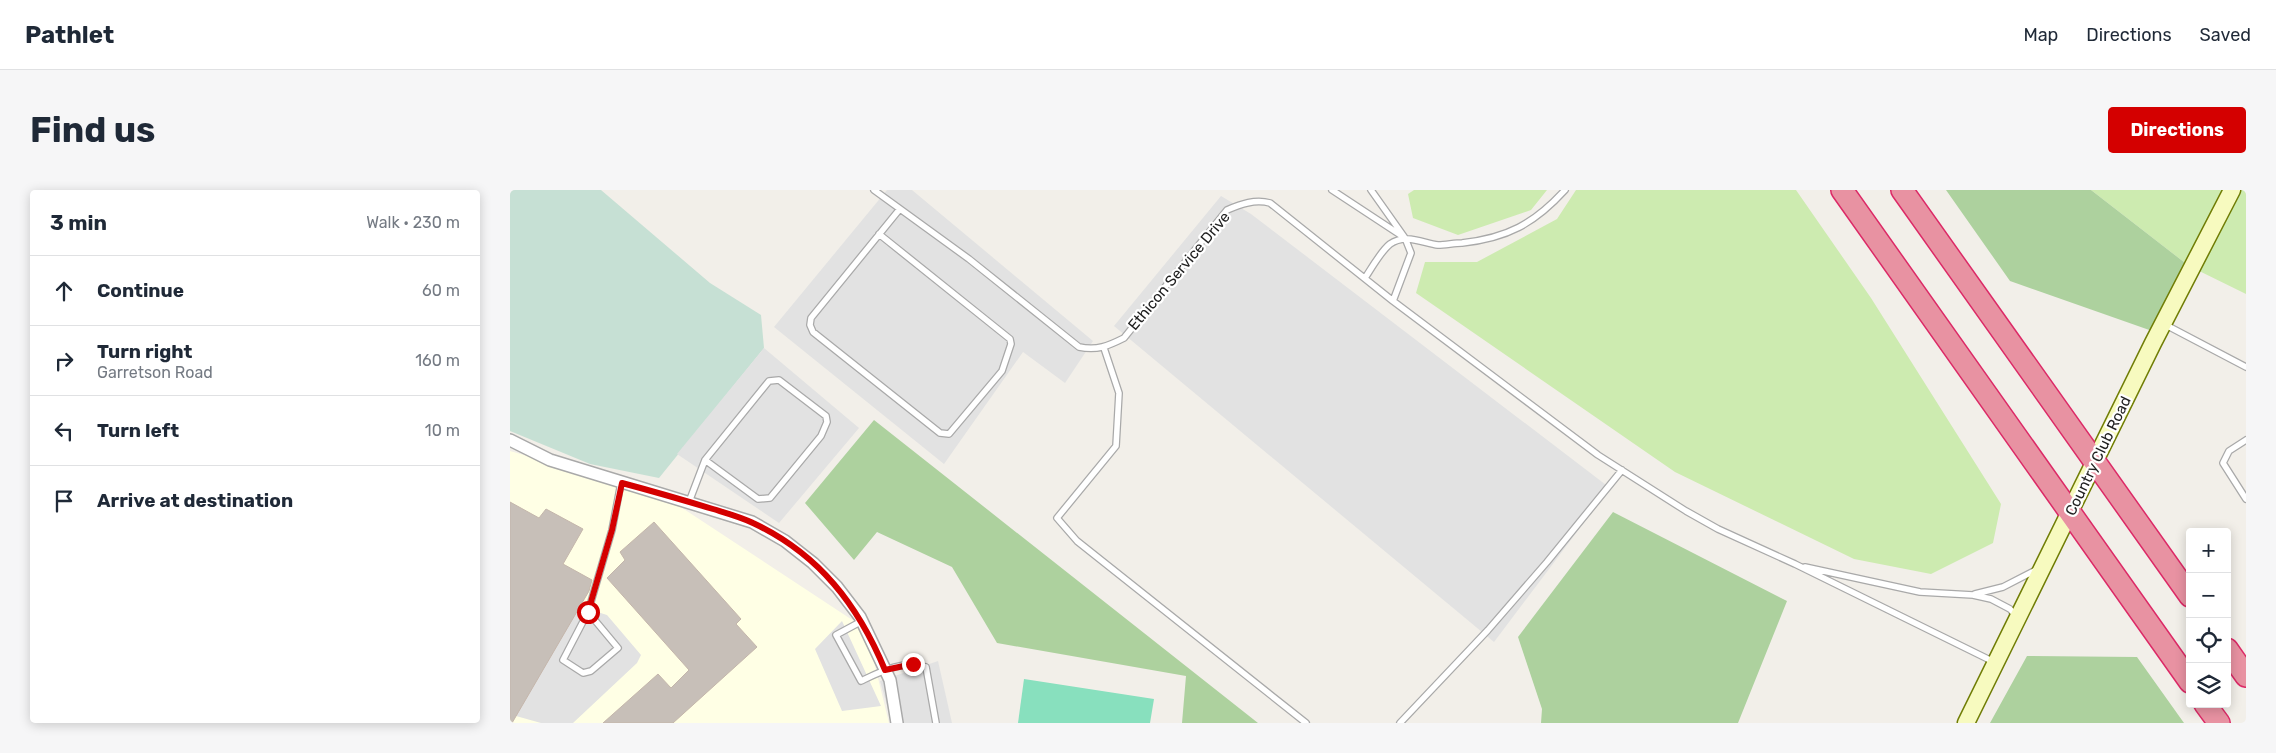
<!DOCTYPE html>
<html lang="en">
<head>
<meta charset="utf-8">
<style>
	body { margin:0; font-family:Rubik,sans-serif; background:#f6f6f7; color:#1f2937 }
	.controls { position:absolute; right:15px; bottom:15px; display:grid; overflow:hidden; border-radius:5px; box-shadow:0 2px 12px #0003 }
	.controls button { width:45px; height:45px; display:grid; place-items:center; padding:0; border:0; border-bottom:1px solid #e0e1e3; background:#fff; color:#1f2937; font:25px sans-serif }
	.stop { position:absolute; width:15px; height:15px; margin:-11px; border:4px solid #d40000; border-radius:50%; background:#fff }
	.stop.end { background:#d40000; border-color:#fff; box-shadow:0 1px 5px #0008 }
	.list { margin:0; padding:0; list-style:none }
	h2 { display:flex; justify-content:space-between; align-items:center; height:65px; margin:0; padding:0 20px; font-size:21px }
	h2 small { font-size:16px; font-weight:400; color:#747a83 }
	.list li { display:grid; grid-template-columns:32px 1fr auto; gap:15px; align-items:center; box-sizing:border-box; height:70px; padding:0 20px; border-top:1px solid #e0e1e3 }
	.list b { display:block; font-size:19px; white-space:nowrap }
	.list p { margin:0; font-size:16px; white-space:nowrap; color:#747a83 }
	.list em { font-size:16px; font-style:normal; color:#747a83 }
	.icon { flex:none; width:28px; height:28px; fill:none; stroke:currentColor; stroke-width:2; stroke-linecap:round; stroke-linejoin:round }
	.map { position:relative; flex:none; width:1736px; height:533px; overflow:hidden; border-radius:5px }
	header { display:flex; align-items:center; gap:30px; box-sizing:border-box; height:70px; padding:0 25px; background:#fff; border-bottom:1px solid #e0e1e3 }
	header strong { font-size:24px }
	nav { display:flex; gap:28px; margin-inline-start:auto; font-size:18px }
	.intro { display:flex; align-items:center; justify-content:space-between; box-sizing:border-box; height:120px; padding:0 30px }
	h1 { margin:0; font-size:35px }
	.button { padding:12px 22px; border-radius:5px; background:#d40000; color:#fff; font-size:18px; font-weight:700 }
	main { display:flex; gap:30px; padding:0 30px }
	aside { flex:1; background:#fff; border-radius:5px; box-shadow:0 2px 12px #0003 }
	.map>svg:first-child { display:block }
</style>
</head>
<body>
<header>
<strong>Pathlet</strong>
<nav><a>Map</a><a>Directions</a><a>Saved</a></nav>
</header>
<div class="intro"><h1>Find us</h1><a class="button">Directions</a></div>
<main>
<aside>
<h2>3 min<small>Walk · 230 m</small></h2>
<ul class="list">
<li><svg class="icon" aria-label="ahead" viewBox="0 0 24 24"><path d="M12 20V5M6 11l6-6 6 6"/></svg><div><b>Continue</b></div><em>60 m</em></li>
<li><svg class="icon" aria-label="right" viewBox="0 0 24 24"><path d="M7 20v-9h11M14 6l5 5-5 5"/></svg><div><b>Turn right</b><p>Garretson Road</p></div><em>160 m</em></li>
<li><svg class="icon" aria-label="left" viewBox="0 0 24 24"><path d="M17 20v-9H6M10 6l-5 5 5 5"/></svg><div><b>Turn left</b></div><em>10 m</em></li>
<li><svg class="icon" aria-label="arrive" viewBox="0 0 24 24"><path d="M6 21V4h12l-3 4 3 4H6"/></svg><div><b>Arrive at destination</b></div></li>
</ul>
</aside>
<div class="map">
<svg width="1736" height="533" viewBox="0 0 1736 533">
	<rect width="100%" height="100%" fill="#f2efe9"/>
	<path fill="#ffffe5" d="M0,261L151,304L356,439L379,533H0Z"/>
	<path fill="#cdebb0" d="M904,0H1037L1021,20L948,45L903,28L898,4Z
		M1066,0H1286L1361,108L1491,314L1483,353L1421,384L1344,369L1165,282L906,103L915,72H967L1047,29Z
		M1581,0H1736V104L1679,76Z"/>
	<path fill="#add19e" d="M1436,0H1581L1679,76L1645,142L1500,91Z
		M364,230L748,533H672L676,486L487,453L442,377L367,342L344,370L295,313Z
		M1103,322L1277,411L1228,533H1031L1032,519L1008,447Z
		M1517,466L1627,467L1674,533H1480Z"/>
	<path fill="#c6e0d4" d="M0,0H91L200,93L251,125L254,158L149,288L80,274L0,241Z"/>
	<path fill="#88e0be" d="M514,489L644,509L640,533H508Z"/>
	<path fill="#e2e2e2" d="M377,0H402L583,151L555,193L513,162L434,274L264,137Z
		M711,6L741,24L1100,298L984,452L604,136Z
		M254,158L349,238L269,333L167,264Z
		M68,416L97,425L131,465L127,473L63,533H31L6,526Z
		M332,431L371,516L332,521L305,459Z
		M428,471L442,533H382L370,491Z"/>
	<path fill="#c7bfb8" stroke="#c4b6ab" d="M0,312L29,328L36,319L73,339L53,374L82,390L79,401L2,533H0Z
		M144,332L231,429L226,434L247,457L163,533H93L148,484L161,498L179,480L97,388L115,370L110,362Z"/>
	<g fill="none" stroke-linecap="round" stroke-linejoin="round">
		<defs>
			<path id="lane" d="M364,0L459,69L569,157C587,161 598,156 614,148L717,20C731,14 745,9 760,13L883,111L1088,265L1176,321L1208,339L1285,374L1484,472
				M822,0L895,48L861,0
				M369,44L500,149L501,154L492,181L439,244L430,243L303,142L300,135L301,128L389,20
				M855,88C861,79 871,61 880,54C895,43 913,53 928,55C936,55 944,53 952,53C997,48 1024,34 1055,0
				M883,111L901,63L895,48
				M1654,134L1736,177
				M594,158L609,203L606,256L547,328L567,351L796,533
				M1736,250L1719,261L1713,273L1736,309
				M179,312L195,270L259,191L269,190L316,226L317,232L311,246L260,308L248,309L195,270
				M1295,377L1410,402L1463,405L1481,409L1500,419L1507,427
				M1465,404L1493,397L1526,380
				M78,422L108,458L81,481L73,483L53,470L78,422L102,340L111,293
				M352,431L326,445L351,491C372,481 393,470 416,477L426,533
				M890,533L978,440L1037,372L1112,280"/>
			<path id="street" d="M0,250L40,270L242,332L275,351L303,373L327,397L350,427L380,490L387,533"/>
			<path id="secondary" d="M1456,533L1643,153L1722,0"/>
			<path id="highway" d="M1332,0L1680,492
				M1392,0L1680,406
				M1717,459L1736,486
				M1695,514L1709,533"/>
		</defs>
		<use href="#lane" stroke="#a9a9a9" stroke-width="8"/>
		<use href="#street" stroke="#a9a9a9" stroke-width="14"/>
		<use href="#secondary" stroke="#707d05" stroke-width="19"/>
		<use href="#highway" stroke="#dc2a67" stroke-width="24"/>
		<use href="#lane" stroke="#fff" stroke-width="5.5"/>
		<use href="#street" stroke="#fff" stroke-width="11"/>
		<use href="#secondary" stroke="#f7fabf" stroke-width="16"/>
		<use href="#highway" stroke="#e892a2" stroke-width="21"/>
	</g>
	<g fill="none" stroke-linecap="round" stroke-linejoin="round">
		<path stroke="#d40000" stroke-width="6" d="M78,422L102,340L112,293C142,301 173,310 203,319C216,323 231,327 243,333C309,364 348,415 375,480L403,474"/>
	</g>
	<g text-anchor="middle" stroke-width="4.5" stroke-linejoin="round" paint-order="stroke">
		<g font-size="15" fill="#222" stroke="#fff">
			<text transform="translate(669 81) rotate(-50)" y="5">Ethicon Service Drive</text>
			<text transform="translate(1588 266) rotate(-64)" y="5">Country Club Road</text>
		</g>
	</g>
</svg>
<div class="controls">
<button>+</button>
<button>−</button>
<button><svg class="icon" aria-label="locate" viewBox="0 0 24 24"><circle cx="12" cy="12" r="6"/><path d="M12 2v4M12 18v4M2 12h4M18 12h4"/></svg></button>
<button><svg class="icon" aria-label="layers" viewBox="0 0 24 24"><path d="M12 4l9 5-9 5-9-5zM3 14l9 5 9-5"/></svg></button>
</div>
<div class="stop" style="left:78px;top:422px"></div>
<div class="stop end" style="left:403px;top:474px"></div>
</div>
</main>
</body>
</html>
